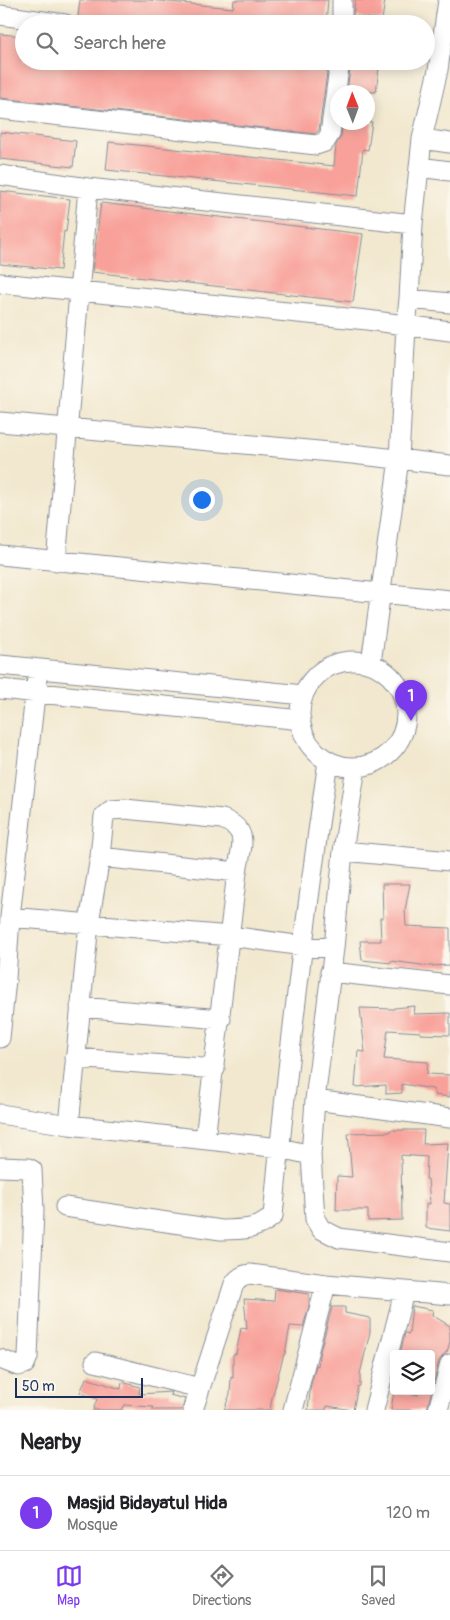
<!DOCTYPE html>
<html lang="en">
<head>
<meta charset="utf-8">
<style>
	body { margin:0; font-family:Pangolin,sans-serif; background:#f2f2f2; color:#202124 }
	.controls { position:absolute; right:15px; bottom:15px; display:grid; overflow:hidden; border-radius:5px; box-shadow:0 2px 12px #0003 }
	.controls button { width:45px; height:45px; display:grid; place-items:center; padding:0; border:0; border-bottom:1px solid #e0e0e0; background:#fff; color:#202124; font:25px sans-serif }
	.compass { position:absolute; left:330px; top:85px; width:45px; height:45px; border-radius:50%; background:#fff; box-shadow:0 2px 12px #0003; rotate:359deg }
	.scale { position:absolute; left:15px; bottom:12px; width:128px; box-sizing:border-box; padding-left:5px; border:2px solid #1b2f5e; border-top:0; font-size:14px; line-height:18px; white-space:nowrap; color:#1b2f5e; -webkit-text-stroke:4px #fbf7ec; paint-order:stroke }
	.you { position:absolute; left:201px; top:499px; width:18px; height:18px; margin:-12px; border:4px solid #fff; border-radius:50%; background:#1a73e8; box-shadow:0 0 0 8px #1a73e833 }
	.badge { display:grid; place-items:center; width:32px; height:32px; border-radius:50%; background:#7c3aed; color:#fff; font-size:16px; font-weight:700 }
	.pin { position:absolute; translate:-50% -41px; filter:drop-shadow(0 1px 2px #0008) }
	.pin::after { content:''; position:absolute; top:26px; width:18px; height:15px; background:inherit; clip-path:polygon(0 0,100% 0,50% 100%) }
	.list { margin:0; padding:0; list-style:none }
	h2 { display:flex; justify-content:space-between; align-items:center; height:65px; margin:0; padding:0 20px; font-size:21px }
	h2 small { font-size:16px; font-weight:400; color:#757577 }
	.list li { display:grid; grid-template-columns:32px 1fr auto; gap:15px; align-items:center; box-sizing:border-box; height:75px; padding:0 20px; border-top:1px solid #e0e0e0 }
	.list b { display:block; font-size:19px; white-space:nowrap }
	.list p { margin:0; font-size:16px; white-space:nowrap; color:#757577 }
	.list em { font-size:16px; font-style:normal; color:#757577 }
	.icon { flex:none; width:28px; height:28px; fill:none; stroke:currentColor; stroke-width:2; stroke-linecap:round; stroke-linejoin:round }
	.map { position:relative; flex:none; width:450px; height:1410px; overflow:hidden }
	.search { position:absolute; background:#fff; box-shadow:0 2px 12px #0003; left:15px; right:15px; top:15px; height:55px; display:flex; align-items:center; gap:12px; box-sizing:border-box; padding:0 18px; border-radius:28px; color:#757577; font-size:19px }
	.sheet { height:140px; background:#fff }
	nav { display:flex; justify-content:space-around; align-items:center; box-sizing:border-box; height:70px; border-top:1px solid #e0e0e0; background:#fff; font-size:14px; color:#757577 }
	nav a { display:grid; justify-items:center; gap:2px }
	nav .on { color:#7c3aed }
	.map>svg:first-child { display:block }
</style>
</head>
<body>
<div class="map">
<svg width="450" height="1410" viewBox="0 0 450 1410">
	<rect width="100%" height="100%" fill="#fbf7ec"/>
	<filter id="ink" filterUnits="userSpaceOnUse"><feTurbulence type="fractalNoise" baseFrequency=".02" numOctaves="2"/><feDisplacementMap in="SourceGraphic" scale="10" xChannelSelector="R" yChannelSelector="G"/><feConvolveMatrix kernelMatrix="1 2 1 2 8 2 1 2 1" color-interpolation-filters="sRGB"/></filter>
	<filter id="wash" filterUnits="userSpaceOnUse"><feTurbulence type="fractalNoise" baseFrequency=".0096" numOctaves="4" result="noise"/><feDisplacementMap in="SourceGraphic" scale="20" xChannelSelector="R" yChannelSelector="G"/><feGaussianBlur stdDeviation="1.12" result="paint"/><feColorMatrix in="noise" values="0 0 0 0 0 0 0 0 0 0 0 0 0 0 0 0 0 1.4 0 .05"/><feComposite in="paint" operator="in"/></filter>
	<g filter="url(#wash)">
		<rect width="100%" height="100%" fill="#f2e8cf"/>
		<g id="blocks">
			<path fill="#f8a19a" d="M80,0H149L233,8L234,0H328L326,24H77Z
				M355,0H385L382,20L353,16Z
				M0,34L24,36V61H277L328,66L319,130L315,134L0,98Z
				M351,61H380L376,92H347Z
				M343,122H372L368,150L363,149L358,196L106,170L109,142L334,166L336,145L341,136Z
				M0,132L76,141L73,167L0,159Z
				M0,191L70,199L66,232L64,231L60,270L0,264Z
				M101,203L363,234L353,302L92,272Z
				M382,884H410L405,910L406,926L450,928V965L429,966L391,961V963L362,960L360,941H381L380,918H383Z
				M415,1006L414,1014L450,1013V1035L420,1034L421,1032L388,1030L384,1059L428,1062L427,1074L450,1075V1097L435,1095L433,1089L402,1084V1093L386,1094V1085L355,1087L358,1051L365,1052L360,1008L394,1009V1008Z
				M390,1130H424L423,1144L448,1143L444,1203L450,1204V1231L426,1228V1204H430L428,1179H426L427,1157L401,1155L402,1220L368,1221V1210H336L337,1176L352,1177L348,1133L390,1132Z
				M275,1289L309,1294V1306L303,1327L290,1326L285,1354H284L272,1398L270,1410H224L230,1394L231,1377L233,1378V1354H236L241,1328L247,1329L244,1299L274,1301Z
				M412,1306L433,1310L432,1315L450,1326V1342L447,1352H446L439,1361L427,1410H391L394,1391L418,1395L419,1391H431V1354H400L405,1333L409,1334Z
				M332,1307H345V1313L370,1318V1332L360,1374V1386H358L353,1410L327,1406L326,1410H308L311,1384L316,1365L318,1366L319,1355Z
				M86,1378L121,1389L122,1382L140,1387L139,1394L171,1392L170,1395L185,1399L182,1410H153V1407L124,1405L121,1410H93L97,1399L80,1393Z"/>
		</g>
	</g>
	<g filter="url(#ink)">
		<use href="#blocks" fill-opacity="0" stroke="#868c96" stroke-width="1"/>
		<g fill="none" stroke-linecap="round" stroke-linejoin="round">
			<defs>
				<path id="minor" d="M0,15L65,24
					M342,24V0
					M0,109L316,145L325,142L330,134L340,61
					M422,139L450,143
					M419,167L450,171
					M0,175L88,188L413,224
					M0,283L367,320L450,331
					M409,299L450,303
					M0,422L352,454L450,465
					M0,555L450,600
					M56,562L88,188
					M300 714a53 53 0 1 1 106 0a53 53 0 1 1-106 0Z
					M371,663L399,459L406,326L409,299L413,224L422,139L438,70L448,0
					M0,665L303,695
					M0,689L301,720
					M356,767L343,851L334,948L315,1100L311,1155L315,1219L321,1229L339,1238L450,1252
					M343,851L450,861
					M100,857L237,872
					M10,917L230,936L303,946L334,948
					M330,972L450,985
					M80,1007L221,1019
					M0,1038L6,979L10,917L38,669
					M75,1058L215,1069
					M315,1100L450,1118
					M0,1114L69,1125L280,1148L311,1155
					M69,1125L89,923L100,857L104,816L111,810L125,809L222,819C251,830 241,847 237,872L205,1139
					M0,1167L28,1168L32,1170L34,1210L28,1357L25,1364L18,1366L0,1359
					M65,1207L221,1230C243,1229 256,1231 273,1216C287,1064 306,912 328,761
					M95,1362L200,1388
					M193,1410L234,1284C238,1278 242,1275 250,1274L326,1284L450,1295
					M293,1410L326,1284
					M374,1410L404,1292
					M438,1410L450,1364"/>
			</defs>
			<use href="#minor" stroke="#868c96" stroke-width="21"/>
			<use href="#minor" stroke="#fff" stroke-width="19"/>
		</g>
	</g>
</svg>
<div class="controls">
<button><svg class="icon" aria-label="layers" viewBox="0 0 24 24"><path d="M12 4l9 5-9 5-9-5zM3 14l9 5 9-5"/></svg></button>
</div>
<svg class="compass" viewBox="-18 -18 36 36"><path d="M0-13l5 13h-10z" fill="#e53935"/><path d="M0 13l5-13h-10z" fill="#757577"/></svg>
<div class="scale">50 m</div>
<div class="you"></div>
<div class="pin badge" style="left:411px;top:721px">1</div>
<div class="search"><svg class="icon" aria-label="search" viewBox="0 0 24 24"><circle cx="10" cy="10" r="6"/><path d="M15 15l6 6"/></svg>Search here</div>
</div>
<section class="sheet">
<h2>Nearby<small></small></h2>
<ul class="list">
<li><span class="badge">1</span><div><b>Masjid Bidayatul Hida</b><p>Mosque</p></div><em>120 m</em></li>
</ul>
</section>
<nav>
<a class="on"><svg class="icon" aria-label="map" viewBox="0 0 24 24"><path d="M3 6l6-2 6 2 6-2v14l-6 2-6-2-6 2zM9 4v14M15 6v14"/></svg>Map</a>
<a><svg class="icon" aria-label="directions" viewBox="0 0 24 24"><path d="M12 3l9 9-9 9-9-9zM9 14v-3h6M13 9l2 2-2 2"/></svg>Directions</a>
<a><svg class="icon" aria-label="saved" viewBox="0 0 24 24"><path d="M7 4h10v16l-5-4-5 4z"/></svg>Saved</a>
</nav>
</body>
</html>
